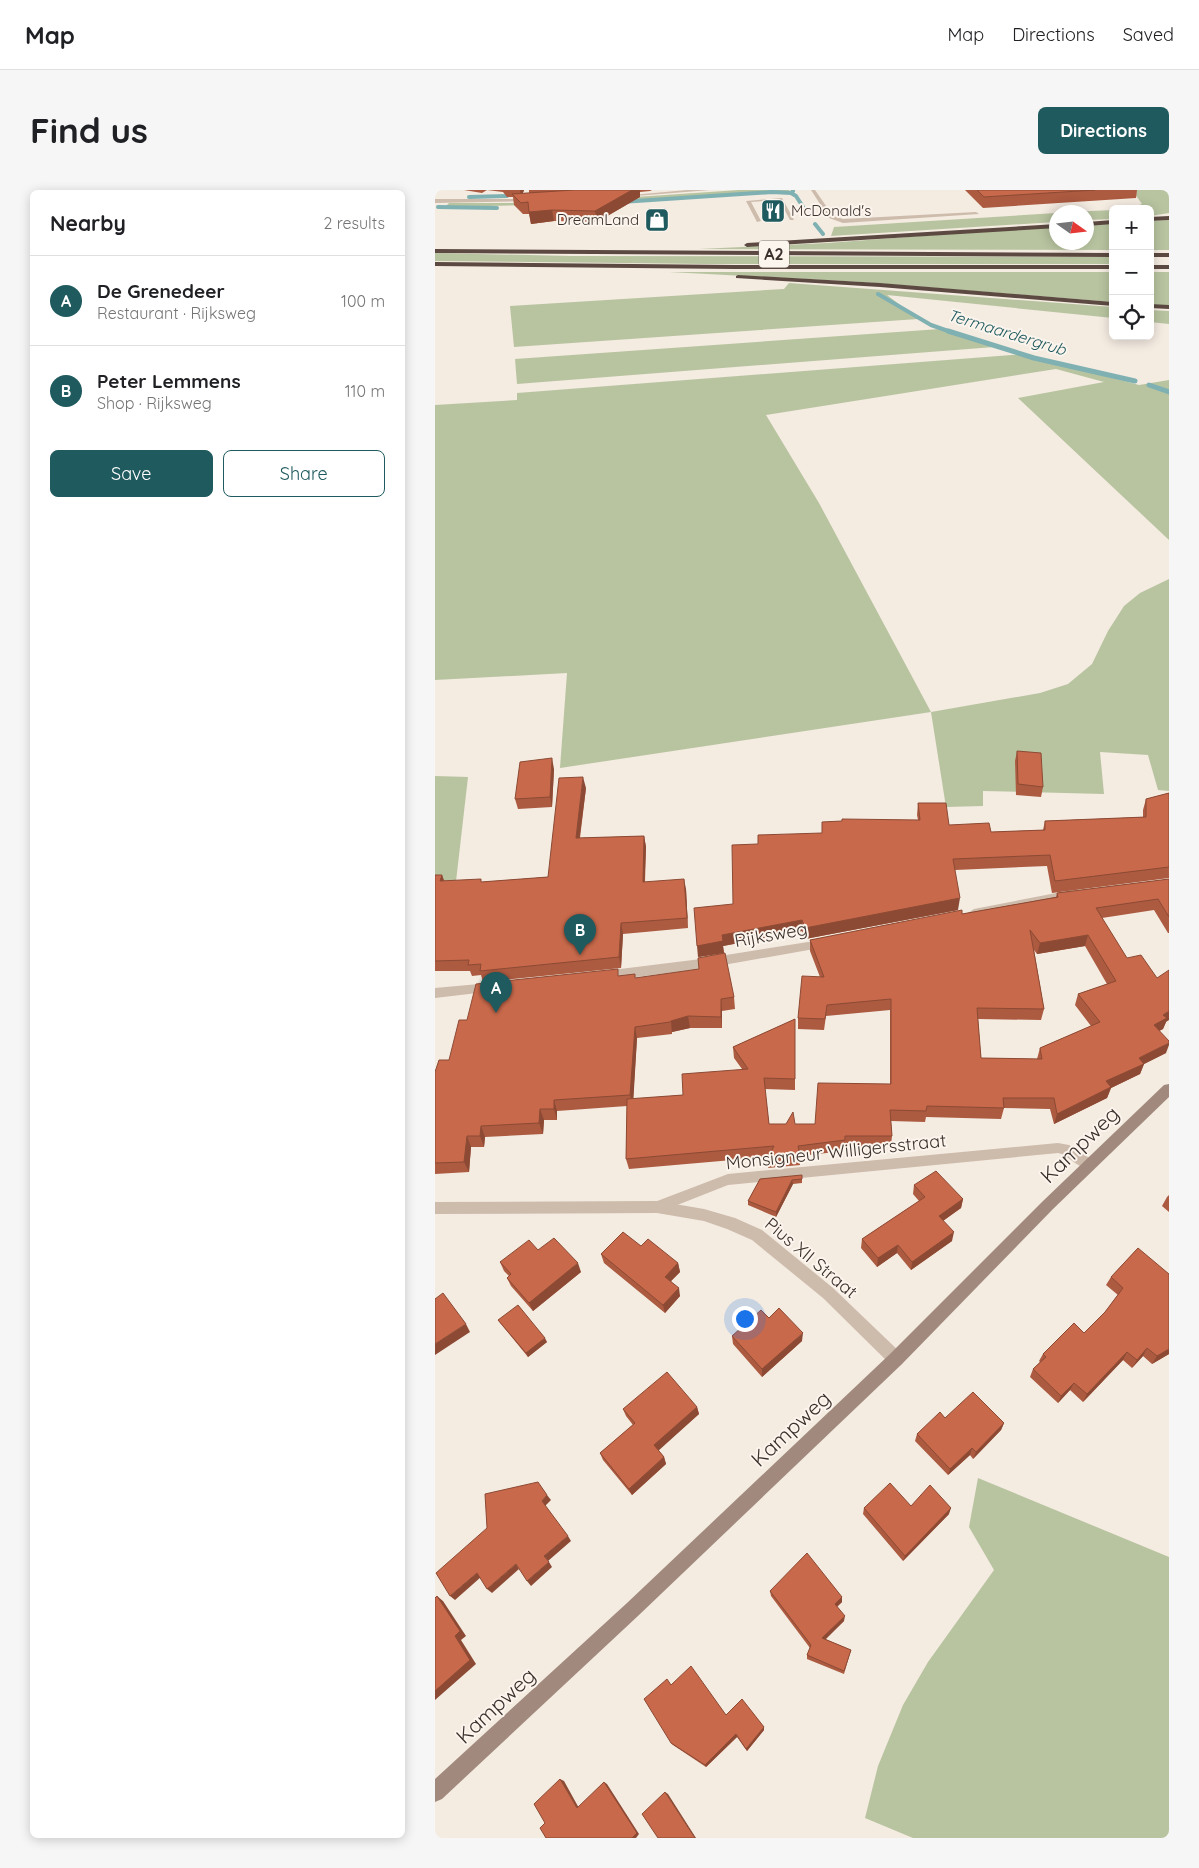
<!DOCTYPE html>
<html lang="en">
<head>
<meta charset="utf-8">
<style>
	body { margin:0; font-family:Quicksand,sans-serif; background:#f6f6f6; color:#202124 }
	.controls { position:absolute; right:15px; top:15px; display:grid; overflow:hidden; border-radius:8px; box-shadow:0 2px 12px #0003 }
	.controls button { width:45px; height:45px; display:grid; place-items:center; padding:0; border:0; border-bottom:1px solid #e0e0e0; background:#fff; color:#202124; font:25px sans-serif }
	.compass { position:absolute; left:614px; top:15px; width:45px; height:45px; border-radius:50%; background:#fff; box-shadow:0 2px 12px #0003; rotate:104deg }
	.you { position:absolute; left:309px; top:1128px; width:18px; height:18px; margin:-12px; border:4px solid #fff; border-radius:50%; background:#1a73e8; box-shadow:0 0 0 8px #1a73e833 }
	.badge { display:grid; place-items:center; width:32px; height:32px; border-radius:50%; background:#1f5a5e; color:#fff; font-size:16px; font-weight:700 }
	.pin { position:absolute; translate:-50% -41px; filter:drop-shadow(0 1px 2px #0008) }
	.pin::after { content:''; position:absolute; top:26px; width:18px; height:15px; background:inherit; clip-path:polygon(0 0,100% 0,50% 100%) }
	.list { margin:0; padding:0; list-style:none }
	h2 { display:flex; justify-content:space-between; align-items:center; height:65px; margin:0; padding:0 20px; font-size:21px }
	h2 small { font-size:16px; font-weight:400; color:#757577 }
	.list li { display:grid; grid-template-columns:32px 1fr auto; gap:15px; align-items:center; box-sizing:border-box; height:90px; padding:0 20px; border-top:1px solid #e0e0e0 }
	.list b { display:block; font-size:19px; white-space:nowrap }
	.list p { margin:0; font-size:16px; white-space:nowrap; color:#757577 }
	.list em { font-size:16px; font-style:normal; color:#757577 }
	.actions { display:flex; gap:10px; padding:15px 20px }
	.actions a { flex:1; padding:11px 0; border:1px solid #1f5a5e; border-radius:8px; text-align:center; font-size:18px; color:#1f5a5e }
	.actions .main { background:#1f5a5e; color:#fff }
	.icon { flex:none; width:28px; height:28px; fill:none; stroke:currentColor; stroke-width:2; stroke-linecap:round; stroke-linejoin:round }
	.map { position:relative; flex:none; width:734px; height:1648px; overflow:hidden; border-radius:8px }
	header { display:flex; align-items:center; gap:30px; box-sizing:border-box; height:70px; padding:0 25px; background:#fff; border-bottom:1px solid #e0e0e0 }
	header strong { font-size:24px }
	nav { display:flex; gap:28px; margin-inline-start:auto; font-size:18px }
	.intro { display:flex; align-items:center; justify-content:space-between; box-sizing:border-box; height:120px; padding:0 30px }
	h1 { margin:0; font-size:35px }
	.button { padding:12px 22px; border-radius:8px; background:#1f5a5e; color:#fff; font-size:18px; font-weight:700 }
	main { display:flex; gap:30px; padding:0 30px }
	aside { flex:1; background:#fff; border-radius:8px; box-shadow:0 2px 12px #0003 }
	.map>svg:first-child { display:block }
</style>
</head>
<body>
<header>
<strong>Map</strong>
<nav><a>Map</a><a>Directions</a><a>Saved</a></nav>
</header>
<div class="intro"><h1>Find us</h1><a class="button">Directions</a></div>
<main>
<aside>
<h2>Nearby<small>2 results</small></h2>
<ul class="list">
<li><span class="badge">A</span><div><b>De Grenedeer</b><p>Restaurant · Rijksweg</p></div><em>100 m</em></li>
<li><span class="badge">B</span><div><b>Peter Lemmens</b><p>Shop · Rijksweg</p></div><em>110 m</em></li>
</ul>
<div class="actions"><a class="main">Save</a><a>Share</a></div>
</aside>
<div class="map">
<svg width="734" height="1648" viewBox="0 0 734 1648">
	<rect width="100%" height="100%" fill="#f4ebe1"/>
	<path fill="#b8c4a0" d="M304,0H354L355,2L179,13L10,17L14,13H112Z
		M697,0H734V23L715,26V19H692L707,14Z
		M678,20V29L652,30V22H633Z
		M621,23V32L396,46L399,37Z
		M734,30V60H715V31Z
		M678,33V60L264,59L392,53L621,36L622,52H652V35Z
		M0,63L136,66L678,67V74H272L0,71Z
		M234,82H678V112L427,92Z
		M715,82H734V115H715Z
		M354,93L678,117V128L452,105L483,129L79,157L75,116L349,99Z
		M715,120L734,121V134L715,132Z
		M505,139L559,157L82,194L80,169Z
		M589,164L704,195L734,190V350L583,208L669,192L621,179L331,225L384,313L496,522L605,503L633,494L657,474L673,441L689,416L705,403L734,389V601L723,600L713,565L665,562L669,604L548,601V616L511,617L496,522L125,578L132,483L0,490V215L82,210V203Z
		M0,586L33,587L20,700L0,691Z
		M543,1288L734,1367V1648H478L430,1628L443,1576L468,1515L493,1472L559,1380L534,1337Z"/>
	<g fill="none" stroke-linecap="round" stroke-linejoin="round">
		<path stroke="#7fb0b2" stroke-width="4" d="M358,1L356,3L361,6L370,20
			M34,7L72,6
			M186,12L337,2L356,3
			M3,17L62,18
			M380,34L388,44
			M443,104L496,135L516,142"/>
		<path stroke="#7fb0b2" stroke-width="5" d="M513,141L599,168L700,191
			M714,195L734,202"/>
		<path fill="#cdbbac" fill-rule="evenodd" d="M347,8L359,30H355L344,10L316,12L326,31L322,32L311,11Z
			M623,953L634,955L659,971L661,975L659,979C649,982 636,969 627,964L623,963L293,995L222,1023L217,1021L216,1017L217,1013L293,984Z"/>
		<path fill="#cdbbac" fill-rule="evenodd" d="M252,0H275L188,7L186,6Z
			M376,0H380L398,26L408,29L541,22L544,24L408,33L394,28Z
			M0,9H96L99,11L0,13Z
			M222,1011L269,1019L300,1028L327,1040L398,1098L467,1164L469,1169L467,1174L461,1177L455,1174L388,1108L317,1050L292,1039L269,1031L222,1023L0,1024V1012Z"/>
		<path fill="#cdbbac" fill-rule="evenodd" d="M637,700L641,701L643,704L641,707L539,727L533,723L539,719Z
			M392,749L398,753L396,756L266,779L169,791L165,789L163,786L165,783L169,781L266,769Z
			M55,793L59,795L61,798L59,801L0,808V798Z"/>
		<path fill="#a18a7d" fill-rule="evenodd" d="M734,894V907L618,1019L467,1174L204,1425L7,1609L0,1612V1589L192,1413L455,1164L608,1011L729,895Z"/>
		<path fill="#5c4a42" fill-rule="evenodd" d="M734,26V30L715,31V27Z
			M678,30V34L652,36V32Z
			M622,34V38L312,57L309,55L312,53Z
			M0,59L678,63V67L0,63Z
			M715,63H734V67H715Z
			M0,72L299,75H678V79H299L0,76Z
			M715,75H734V79H715Z
			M303,85L445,93L678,112V116L445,97L301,88V86Z
			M715,114L734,115V119L715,118Z"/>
	</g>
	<path fill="#ac5a40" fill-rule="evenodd" d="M29,0H52L47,3Z
		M52,0H89L88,3H94V0H217L215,1L205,2V7L162,32L119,31L96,34L94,24H88L79,15L78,7H72L68,2Z
		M530,0H702L701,8L548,18Z
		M582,561L608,597L606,607L581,605L580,571Z
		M119,579L117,617L83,619L80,609Z
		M151,598L145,648L209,646L211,657L210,692L251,699L253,738L188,744L186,778L48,792L46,785L37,786L35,781H0V685H7L9,691L47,692L113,687Z
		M734,603V688L617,703L612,676L520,680L523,720L370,749L367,741L288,756L289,763L263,767L298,714L323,654L387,643V632L483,630L482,625L483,613L514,635L556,642L608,640L610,631L708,627V620L711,609Z
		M734,689V743H733L719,720L667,728L731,832L728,839L724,841L731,863L709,874L705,884L676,898L672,908L619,934L615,919L569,918L566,929L491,927L490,932L456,931L457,946L456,956H409V961L365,966V975L333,978V967L194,979L191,969L192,916L122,921V930H109L108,944L50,947L49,957H36L34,982L0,984V882L14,870L32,830L185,786L200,788L299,807L300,819L287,821V838H255L237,842V844L202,848L198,909L248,905L307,879L299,868L298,857L360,829V900L330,899L334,934H380L455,894V820L391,826L389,840L363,839V828L385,787L375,761V750L527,724L621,707L622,703ZM650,756L672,794L643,804L640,815L656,836L605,858L602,869L546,868L543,829L606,830L609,819L599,760L602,764Z
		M325,989H367V993L358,994L341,1027L313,1015V1011Z
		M479,995L528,1009L526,1018L508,1031L517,1051L476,1080L462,1063L442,1077L426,1058L427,1049L484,1011L478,1004Z
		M734,1005V1022L727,1016L732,1007Z
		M206,1056L243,1073L245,1082L236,1091L245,1106L230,1123L169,1073L166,1064Z
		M703,1058L734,1164L717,1174L708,1166L697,1178L688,1170L648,1212L635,1200L623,1213L595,1187L598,1179L605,1172L604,1171L608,1164L649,1143L670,1122L683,1105L671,1095L676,1087Z
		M103,1060L146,1082L98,1121L76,1096L72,1088L74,1086L69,1081L65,1072Z
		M63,1130L112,1152L93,1167L66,1134Z
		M297,1146L367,1151L327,1187L298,1154Z
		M262,1217L264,1224L223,1260L229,1267L231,1274L197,1305L168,1270L165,1263L198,1235L191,1226L188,1219Z
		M510,1228L569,1233L566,1240L538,1269L535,1265L513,1285L480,1251L482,1244Z
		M476,1316L514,1324L468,1371L428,1324L429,1318Z
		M335,1401L407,1412L402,1417L409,1431L390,1449L416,1460L409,1484L372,1469V1465L375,1458L336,1406Z
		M236,1495L291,1525L329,1540L312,1561L302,1547L271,1577L238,1555L236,1553Z"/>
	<path fill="#8c4a34" d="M85,0H89L86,7Z
		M197,0H205V7L162,32L160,21Z
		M117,20L119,31L96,34L94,22Z
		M117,568L119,579L117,617L115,607Z
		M148,587L151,598L143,659L141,648Z
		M209,646L211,657L209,703L208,692Z
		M7,685L11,696L5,691Z
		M249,689L251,699L253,738L252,728Z
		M525,708L523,720L370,749V738Z
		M367,730V741L288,756L289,763L263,767L262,756L287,745Z
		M186,733L188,744L186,778L184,767Z
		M653,745L650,756L602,764L605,753Z
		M286,809L287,821V838L286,827Z
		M734,821V830L731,832L728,839L714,846L719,835L728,825Z
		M253,826L255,838L237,842V844L236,831Z
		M200,837L202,848L198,916L195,905Z
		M734,853V855L731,863L709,874L705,884L676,898L672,908L619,934L622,924L704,868Z
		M119,910L122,921V930L119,919Z
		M105,919L109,930L108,944L104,933Z
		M46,936L50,947L49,957L45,946Z
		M32,946L36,957L34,982L29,972Z
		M357,990L358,994L341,1027V1022Z
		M528,1009L526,1018L502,1035L504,1026Z
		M519,1042L517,1051L476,1080L477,1072Z
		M463,1055L462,1063L442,1077L443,1068Z
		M143,1073L146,1082L98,1121L94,1113Z
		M243,1073L245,1082L232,1095L230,1087Z
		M244,1098L245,1106L230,1123L228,1115Z
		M31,1134L35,1142L0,1165V1154Z
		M368,1143L367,1151L327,1187V1179Z
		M110,1148L112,1152L93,1167L91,1163Z
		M712,1158L708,1166L697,1178L702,1170Z
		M734,1159V1164L717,1174L722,1166Z
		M692,1162L688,1170L648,1212L652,1204Z
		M639,1193L635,1200L623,1213L626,1206Z
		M262,1217L264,1224L222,1262L219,1255Z
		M569,1233L566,1240L538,1269L541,1262Z
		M537,1258L535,1265L513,1285L515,1279Z
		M229,1267L231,1274L197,1305L194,1299Z
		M112,1305L116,1310L110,1316L107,1311Z
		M516,1318L514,1324L468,1371L470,1366Z
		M133,1346L136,1351L113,1371L109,1366Z
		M114,1372L117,1377L96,1396L92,1391Z
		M81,1374L84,1379L57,1403L52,1399Z
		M42,1383L46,1387L20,1410L15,1406Z
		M2,1406L8,1411L31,1446L26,1450L41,1474L0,1510V1501L20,1446Z
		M407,1407V1412L399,1419L400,1414Z
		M410,1426L409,1431L387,1453V1448Z
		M329,1537V1540L312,1561L311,1559Z
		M301,1544L302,1547L271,1577L270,1575Z
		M125,1589L129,1591L145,1620L142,1618Z
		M169,1592L172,1594L204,1644L201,1648H197Z
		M230,1602L233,1604L261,1648H260Z"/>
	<path fill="#c8694b" stroke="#8c4a34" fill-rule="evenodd" d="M139,0H197L160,21L117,20L94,22L93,12L86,13L77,4Z
		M542,0H660L549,7Z
		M582,561L606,563L608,597L583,594Z
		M117,568L115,607L80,609L85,572Z
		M148,587L141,648L209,646L208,692L249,689L252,728L186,733L184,767L45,781L46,774L33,775L34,770L0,771V685H7L5,691L46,689V692L113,687L124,588Z
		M734,603V677L620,691L615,665L518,669L525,708L370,738L367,730L287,745L288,751L262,756L259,718L298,714L297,655L323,654V645L387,643V632L407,631V629L485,630L483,613H511L514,635L554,633L556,642L610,640V631L711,627V609Z
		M734,689V727L723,709L661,718L692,768L706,765L722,788L734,780V821L728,825L732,828L719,835L734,851V853L704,868L709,874L671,891L676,897L622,924L619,908H568L569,918L492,916L491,921L455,920L457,946H410V950L363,956L365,965L333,968L339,956L191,969L192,909L248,905L247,884L313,879L298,857L360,829V889L329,888L334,934H351L358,922L360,934H380L383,893L456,894V809L392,815L390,829L363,828L367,786L389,787L375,750L527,720V724L623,707L622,703ZM595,740L605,753L653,745L681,791L643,804L665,832L605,858L607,869L546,868L542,818L609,819Z
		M290,763L299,807L286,809V827L253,826L236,831L235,832L200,837L195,905L119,910V919H105L104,933L46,936L45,946H32L29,972L0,973V882L4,870H14L24,830H32L41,794L183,779V786L200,784V788L264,779L263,768Z
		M501,981L528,1009L504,1026L519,1042L477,1072L463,1055L443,1068L427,1049L490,1007L479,995Z
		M367,985V989L357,990L341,1022L313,1011L325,989Z
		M188,1042L206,1056L213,1049L243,1073L230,1087L244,1098L228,1115L166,1064Z
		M119,1048L143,1073L94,1113L72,1088L76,1084L65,1072L94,1050L103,1060Z
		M703,1058L734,1084V1159L722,1166L712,1158L702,1170L692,1162L652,1204L639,1193L626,1206L598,1179L611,1167L608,1164L639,1133L649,1143L670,1122L688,1098L676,1087Z
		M8,1103L31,1134L0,1154V1109Z
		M83,1115L110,1148L91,1163L63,1130Z
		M344,1118L368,1143L327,1179L297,1146L326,1120L334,1128Z
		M232,1182L262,1217L219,1255L229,1267L194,1299L165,1263L200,1233L188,1219Z
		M538,1202L569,1233L541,1262L537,1258L515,1279L482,1244L505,1222L510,1228Z
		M103,1292L112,1305L107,1311L133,1346L109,1366L114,1372L92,1391L81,1374L52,1399L42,1383L15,1406L1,1383L52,1338L50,1304Z
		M455,1293L476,1316L495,1295L516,1318L470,1366L429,1318Z
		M372,1363L407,1407L400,1414L410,1426L387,1448L416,1460L409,1481L372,1465L376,1455L335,1401Z
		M2,1406L25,1441L20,1446L35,1470L0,1501V1408Z
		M256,1476L291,1525L307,1509L329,1537L311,1559L301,1544L270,1575L236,1553L209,1509L232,1489L236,1495Z
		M125,1589L142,1618L169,1592L202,1643L197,1648H111L105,1638L110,1633L99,1614Z
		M230,1602L260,1648H223L207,1624Z"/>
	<defs>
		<symbol id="restaurant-square" viewBox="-11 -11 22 22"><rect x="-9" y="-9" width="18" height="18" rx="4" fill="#1f5a5e" stroke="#fbf5ee"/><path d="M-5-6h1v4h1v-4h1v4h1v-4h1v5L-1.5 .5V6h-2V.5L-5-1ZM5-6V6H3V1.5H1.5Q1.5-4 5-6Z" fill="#fff"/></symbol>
		<symbol id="shop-square" viewBox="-11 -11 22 22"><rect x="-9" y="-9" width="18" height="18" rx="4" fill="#1f5a5e" stroke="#fbf5ee"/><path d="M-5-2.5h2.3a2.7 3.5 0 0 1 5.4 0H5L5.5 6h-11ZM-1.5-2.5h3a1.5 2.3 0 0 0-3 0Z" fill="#fff"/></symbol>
	</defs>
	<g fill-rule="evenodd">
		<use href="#restaurant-square" x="324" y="7" width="28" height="28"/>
		<use href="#shop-square" x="208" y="16" width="28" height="28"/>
	</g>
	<g text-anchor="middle" stroke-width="4" stroke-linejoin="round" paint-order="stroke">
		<g font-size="15" fill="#3b302b" stroke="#fbf5ee" text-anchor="start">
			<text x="356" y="26">McDonald's</text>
			<text x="204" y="35" text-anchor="end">DreamLand</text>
		</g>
		<rect fill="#fbf5ee" stroke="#756b66" stroke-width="1" x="324" y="50.5" width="30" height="27" rx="4"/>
		<g font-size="16" font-weight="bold" fill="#3b302b">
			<text x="339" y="70">A2</text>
		</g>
		<g font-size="16" font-style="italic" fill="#1f5a5e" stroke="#fbf5ee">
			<text transform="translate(572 142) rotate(17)" y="6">Termaardergrub</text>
		</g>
		<g font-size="18" fill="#3b302b" stroke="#fbf5ee">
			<text transform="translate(336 745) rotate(-10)" y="6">Rijksweg</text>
			<text transform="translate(401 962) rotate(-6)" y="6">Monsigneur Willigersstraat</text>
			<text transform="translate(376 1068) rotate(40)" y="6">Pius XII Straat</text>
		</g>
		<g font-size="21" fill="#3b302b" stroke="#fbf5ee">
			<text transform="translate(645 955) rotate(-44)" y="7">Kampweg</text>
			<text transform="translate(356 1239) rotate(-43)" y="7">Kampweg</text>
			<text transform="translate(61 1516) rotate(-43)" y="7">Kampweg</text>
		</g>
	</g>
</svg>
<div class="controls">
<button>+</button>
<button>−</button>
<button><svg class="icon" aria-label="locate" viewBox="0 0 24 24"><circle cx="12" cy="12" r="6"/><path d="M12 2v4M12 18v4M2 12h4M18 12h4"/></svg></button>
</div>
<svg class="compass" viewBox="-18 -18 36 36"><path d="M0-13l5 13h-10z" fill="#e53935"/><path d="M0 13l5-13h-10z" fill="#757577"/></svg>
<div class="you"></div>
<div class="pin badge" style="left:61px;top:823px">A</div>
<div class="pin badge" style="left:145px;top:765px">B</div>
</div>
</main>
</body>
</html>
